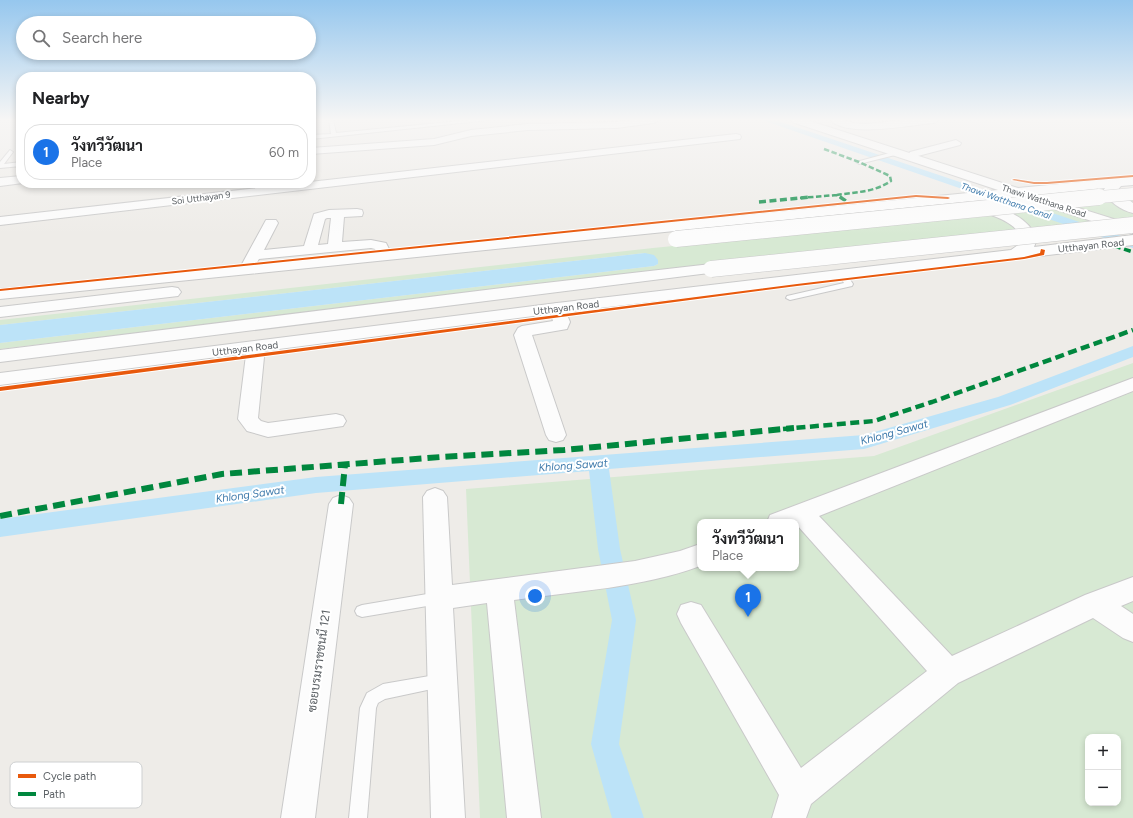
<!DOCTYPE html>
<html lang="en">
<head>
<meta charset="utf-8">
<style>
	body { margin:0; font-family:Figtree,Sarabun,sans-serif; background:#f2f2f2; color:#202124 }
	.controls { position:absolute; right:12px; bottom:12px; display:grid; overflow:hidden; border-radius:8px; box-shadow:0 2px 6px #0003 }
	.controls button { width:36px; height:36px; display:grid; place-items:center; padding:0; border:0; border-bottom:1px solid #e0e0e0; background:#fff; color:#202124; font:20px sans-serif }
	.you { position:absolute; left:535px; top:596px; width:14px; height:14px; margin:-10px; border:3px solid #fff; border-radius:50%; background:#1a73e8; box-shadow:0 0 0 6px #1a73e833 }
	.badge { display:grid; place-items:center; width:26px; height:26px; border-radius:50%; background:#1a73e8; color:#fff; font-size:13px; font-weight:700 }
	.pin { position:absolute; translate:-50% -33px; filter:drop-shadow(0 1px 2px #0008) }
	.pin::after { content:''; position:absolute; top:21px; width:14px; height:12px; background:inherit; clip-path:polygon(0 0,100% 0,50% 100%) }
	.popup { position:absolute; left:697px; top:519px; width:102px; height:52px; box-sizing:border-box; display:grid; place-content:center; border-radius:8px; background:#fff; filter:drop-shadow(0 1px 3px #0005); font-size:13px; white-space:nowrap; color:#757577 }
	.popup b { font-size:15px; color:#202124 }
	.popup::after { content:''; position:absolute; left:50%; top:100%; margin-left:-8px; border:8px solid transparent; border-top-color:#fff }
	.list { margin:0; padding:0; list-style:none }
	h2 { display:flex; justify-content:space-between; align-items:center; height:52px; margin:0; padding:0 16px; font-size:17px }
	h2 small { font-size:13px; font-weight:400; color:#757577 }
	.list li { display:grid; grid-template-columns:26px 1fr auto; gap:12px; align-items:center; box-sizing:border-box; height:56px; margin:0 8px 8px; padding:0 8px; border:1px solid #e0e0e0; border-radius:16px }
	.list b { display:block; font-size:15px; white-space:nowrap }
	.list p { margin:0; font-size:13px; white-space:nowrap; color:#757577 }
	.list em { font-size:13px; font-style:normal; color:#757577 }
	.icon { flex:none; width:22px; height:22px; fill:none; stroke:currentColor; stroke-width:2; stroke-linecap:round; stroke-linejoin:round }
	.map { position:relative; flex:none; width:1133px; height:818px; overflow:hidden }
	.search { position:absolute; background:#fff; box-shadow:0 2px 6px #0003; left:16px; top:16px; width:300px; height:44px; display:flex; align-items:center; gap:10px; box-sizing:border-box; padding:0 14px; border-radius:22px; color:#757577; font-size:15px }
	.panel { position:absolute; background:#fff; box-shadow:0 2px 6px #0003; left:16px; top:72px; width:300px; height:116px; border-radius:16px }
	.map>svg:first-child { display:block }
</style>
</head>
<body>
<div class="map">
<svg width="1133" height="818" viewBox="0 0 1133 818">
	<rect width="100%" height="100%" fill="#eeece8"/>
	<path fill="#d7e9d3" fill-rule="evenodd" d="M1133,200V221L669,269L0,349V343L654,266L658,264L645,253L0,325V320L653,248Z
		M1133,363V818H480L466,489L874,456ZM700,522H796V568H700ZM1088,737H1118V803H1088Z"/>
	<path fill="#bce3f8" d="M645,253L654,255L658,260V264L654,266L0,343V325Z"/>
	<g fill="none" stroke-linecap="round" stroke-linejoin="round">
		<path fill="#bce3f8" fill-rule="evenodd" d="M762,120H775L1133,240V248Z
			M1133,346V357L1010,405L864,449L609,469L620,549L636,620L619,744L644,818H612L591,744L612,620L598,549L589,471L316,493L0,537V519L316,477L864,435L998,397Z"/>
		<defs>
			<path id="lane" d="M329,120H333L336,133L470,120H489L311,139V135L331,134Z
				M10,150L13,152L4,164L21,162V166L0,168V162Z
				M897,151L899,152V154L859,164L856,162Z
				M839,272H845L853,284L852,286L790,300L786,298L787,296L844,283L838,274Z
				M439,592L444,594L446,598L444,602L439,604L362,617L357,615L355,611L357,607L362,605Z
				M441,674L446,676L448,681L446,686L385,699L378,703L376,708L367,818H349L360,708L367,693L383,684Z"/>
			<path id="street" d="M630,120H659L654,123L616,128L528,130L471,136L434,145L311,154V148L434,139L471,130L528,124L616,122Z
				M830,120H845L853,123L866,124L904,120H939L934,123C910,125 848,138 830,120Z
				M736,134L740,135L741,137L740,139L0,225V217Z
				M956,140L961,143L960,145L914,157L909,154L910,152Z
				M21,176V183H23L0,186V178Z
				M357,209L362,210L363,213L362,216L344,217L342,242L371,240L386,243L392,255L390,258L385,259L380,258L375,249L371,248L259,259L254,267L249,268L244,267L242,264L266,220H276L278,223L264,250L304,246L314,214L329,210ZM327,218H331L328,244L318,245L325,219Z
				M557,303L563,305L570,322L567,329L532,335L566,435L563,440L556,442L549,440L546,435L514,335L518,328L522,326L553,321L549,308L551,305Z
				M256,342L262,343L265,347L258,418L261,421L268,423L336,414L343,416L346,421L343,426L268,437L247,431L238,419L247,347L250,343Z
				M1133,378V391L819,516L952,656L1085,595L1133,577V601L1121,606L1133,614V642L1123,638L1093,618L958,683L811,804L806,818H772L779,795L681,623L677,614L681,605L691,602L701,605L801,768L927,671L797,525H796V522H767L770,515Z
				M435,488L443,491L447,497L452,585L635,561L680,551L700,544V566C641,588 575,591 514,600L541,818H507L487,603L453,608L465,818H431L423,497L427,491Z
				M341,495L349,498L353,504L315,818H281L329,504L333,498Z"/>
			<path id="secondary" d="M791,120H807L1018,188L1133,177V185L1121,186L1117,191L1133,203V213C1120,210 1110,202 1103,191L1105,188L1037,195L1133,225L1132,234L1017,197L973,201C997,207 1027,213 1037,239L1034,247L1133,235V245L557,313L0,385V373L557,303L1011,250L1021,243C1024,222 983,212 968,208L966,205L968,202L972,201L0,299V289L998,190L792,122Z
				M711,264L717,266L719,269L717,272L0,362V350L502,288Z
				M172,287L178,288L181,292L178,296L0,317V307Z"/>
		</defs>
		<use href="#lane" stroke="#c9c9c9" stroke-width="2"/>
		<use href="#street" stroke="#c9c9c9" stroke-width="2"/>
		<use href="#secondary" stroke="#cacaca" stroke-width="2"/>
		<use href="#lane" fill="#fcfcfc" fill-rule="evenodd"/>
		<use href="#street" fill="#fcfcfc" fill-rule="evenodd"/>
		<use href="#secondary" fill="#fcfcfc" fill-rule="evenodd"/>
		<defs>
			<path id="secondary-bridge-far1" d="M1089,198L1133,194"/>
			<path id="secondary-bridge" d="M676,239L1099,197
				M711,269L1133,225"/>
		</defs>
		<use href="#secondary-bridge-far1" stroke="#cacaca" stroke-width="13" stroke-linecap="butt"/>
		<use href="#secondary-bridge" stroke="#cacaca" stroke-width="17" stroke-linecap="butt"/>
		<use href="#secondary-bridge-far1" stroke="#fcfcfc" stroke-width="12"/>
		<use href="#secondary-bridge" stroke="#fcfcfc" stroke-width="16"/>
		<path stroke="#00873e" stroke-width="2.5" stroke-dasharray="5.5 2.5" stroke-linecap="butt" d="M824,149L859,162L890,176L891,181C875,192 856,192 837,195L842,198
			M800,198L837,195"/>
		<path stroke="#00873e" stroke-width="3.5" stroke-dasharray="7 3.5" stroke-linecap="butt" d="M840,197L849,203
			M759,202L811,197
			M1114,246L1133,252"/>
		<path stroke="#00873e" stroke-width="4.5" stroke-dasharray="9 4.5" stroke-linecap="butt" d="M783,429L874,421L932,402L1133,330"/>
		<path stroke="#00873e" stroke-width="6" stroke-dasharray="12 6" stroke-linecap="butt" d="M341,504L345,465
			M0,516L222,474L441,457L564,450L794,428"/>
		<defs>
			<path id="cycleway" d="M1133,175V177L1047,184H1034L1012,180L1014,179L1034,182H1047Z
				M916,195L948,197L950,198L948,199L916,197L0,291V289Z
				M1041,249L1045,250L1044,255L1024,259L797,286L0,391V387L797,284L1024,257L1040,253Z"/>
		</defs>
		<use href="#cycleway" stroke="#fff" stroke-width="2"/>
		<use href="#cycleway" fill="#e8590c" fill-rule="evenodd"/>
	</g>
	<linearGradient id="sky" x2="0" y2="1"><stop stop-color="#96c7ee"/><stop offset="0.51" stop-color="#f7f6f5"/><stop offset="1" stop-color="#f7f6f5" stop-opacity="0"/></linearGradient>
	<rect width="1133" height="235" fill="url(#sky)"/>
	<g text-anchor="middle" stroke-width="4" stroke-linejoin="round" paint-order="stroke">
		<g font-size="9" fill="#5d6266" stroke="#fff">
			<text transform="translate(201 198) rotate(-7)" y="3">Soi Utthayan 9</text>
			<text transform="translate(1044 201) rotate(18)" y="3">Thawi Watthana Road</text>
		</g>
		<g font-size="9" font-style="italic" fill="#3e7aab" stroke="#fff">
			<text transform="translate(1006 201) rotate(19)" y="3">Thawi Watthana Canal</text>
		</g>
		<g font-size="10" fill="#5d6266" stroke="#fff">
			<text transform="translate(1091 245) rotate(-6)" y="4">Utthayan Road</text>
			<text transform="translate(566 307) rotate(-7)" y="4">Utthayan Road</text>
			<text transform="translate(245 348) rotate(-7)" y="4">Utthayan Road</text>
		</g>
		<g font-size="11" font-style="italic" fill="#3e7aab" stroke="#fff">
			<text transform="translate(894 432) rotate(-15)" y="4">Khlong Sawat</text>
			<text transform="translate(573 465) rotate(-4)" y="4">Khlong Sawat</text>
			<text transform="translate(250 494) rotate(-8)" y="4">Khlong Sawat</text>
		</g>
		<g font-size="12" fill="#5d6266" stroke="#fff">
			<text transform="translate(319 661) rotate(-82)" y="4">ซอยบรมราชชนนี 121</text>
		</g>
	</g>
	<rect x="10" y="762" width="132" height="46" rx="6" fill="#fff" stroke="#ced0d1" stroke-width="1"/>
	<rect x="18" y="774" width="18" height="4" fill="#e8590c"/>
	<rect x="18" y="792" width="18" height="4" fill="#00873e"/>
	<g font-size="11" fill="#5d6266">
		<text x="43" y="780">Cycle path</text>
		<text x="43" y="798">Path</text>
	</g>
</svg>
<div class="controls">
<button>+</button>
<button>−</button>
</div>
<div class="you"></div>
<div class="pin badge" style="left:748px;top:617px">1</div>
<div class="popup"><b>วังทวีวัฒนา</b>Place</div>
<div class="search"><svg class="icon" aria-label="search" viewBox="0 0 24 24"><circle cx="10" cy="10" r="6"/><path d="M15 15l6 6"/></svg>Search here</div>
<section class="panel">
<h2>Nearby<small></small></h2>
<ul class="list">
<li><span class="badge">1</span><div><b>วังทวีวัฒนา</b><p>Place</p></div><em>60 m</em></li>
</ul>
</section>
</div>
</body>
</html>
